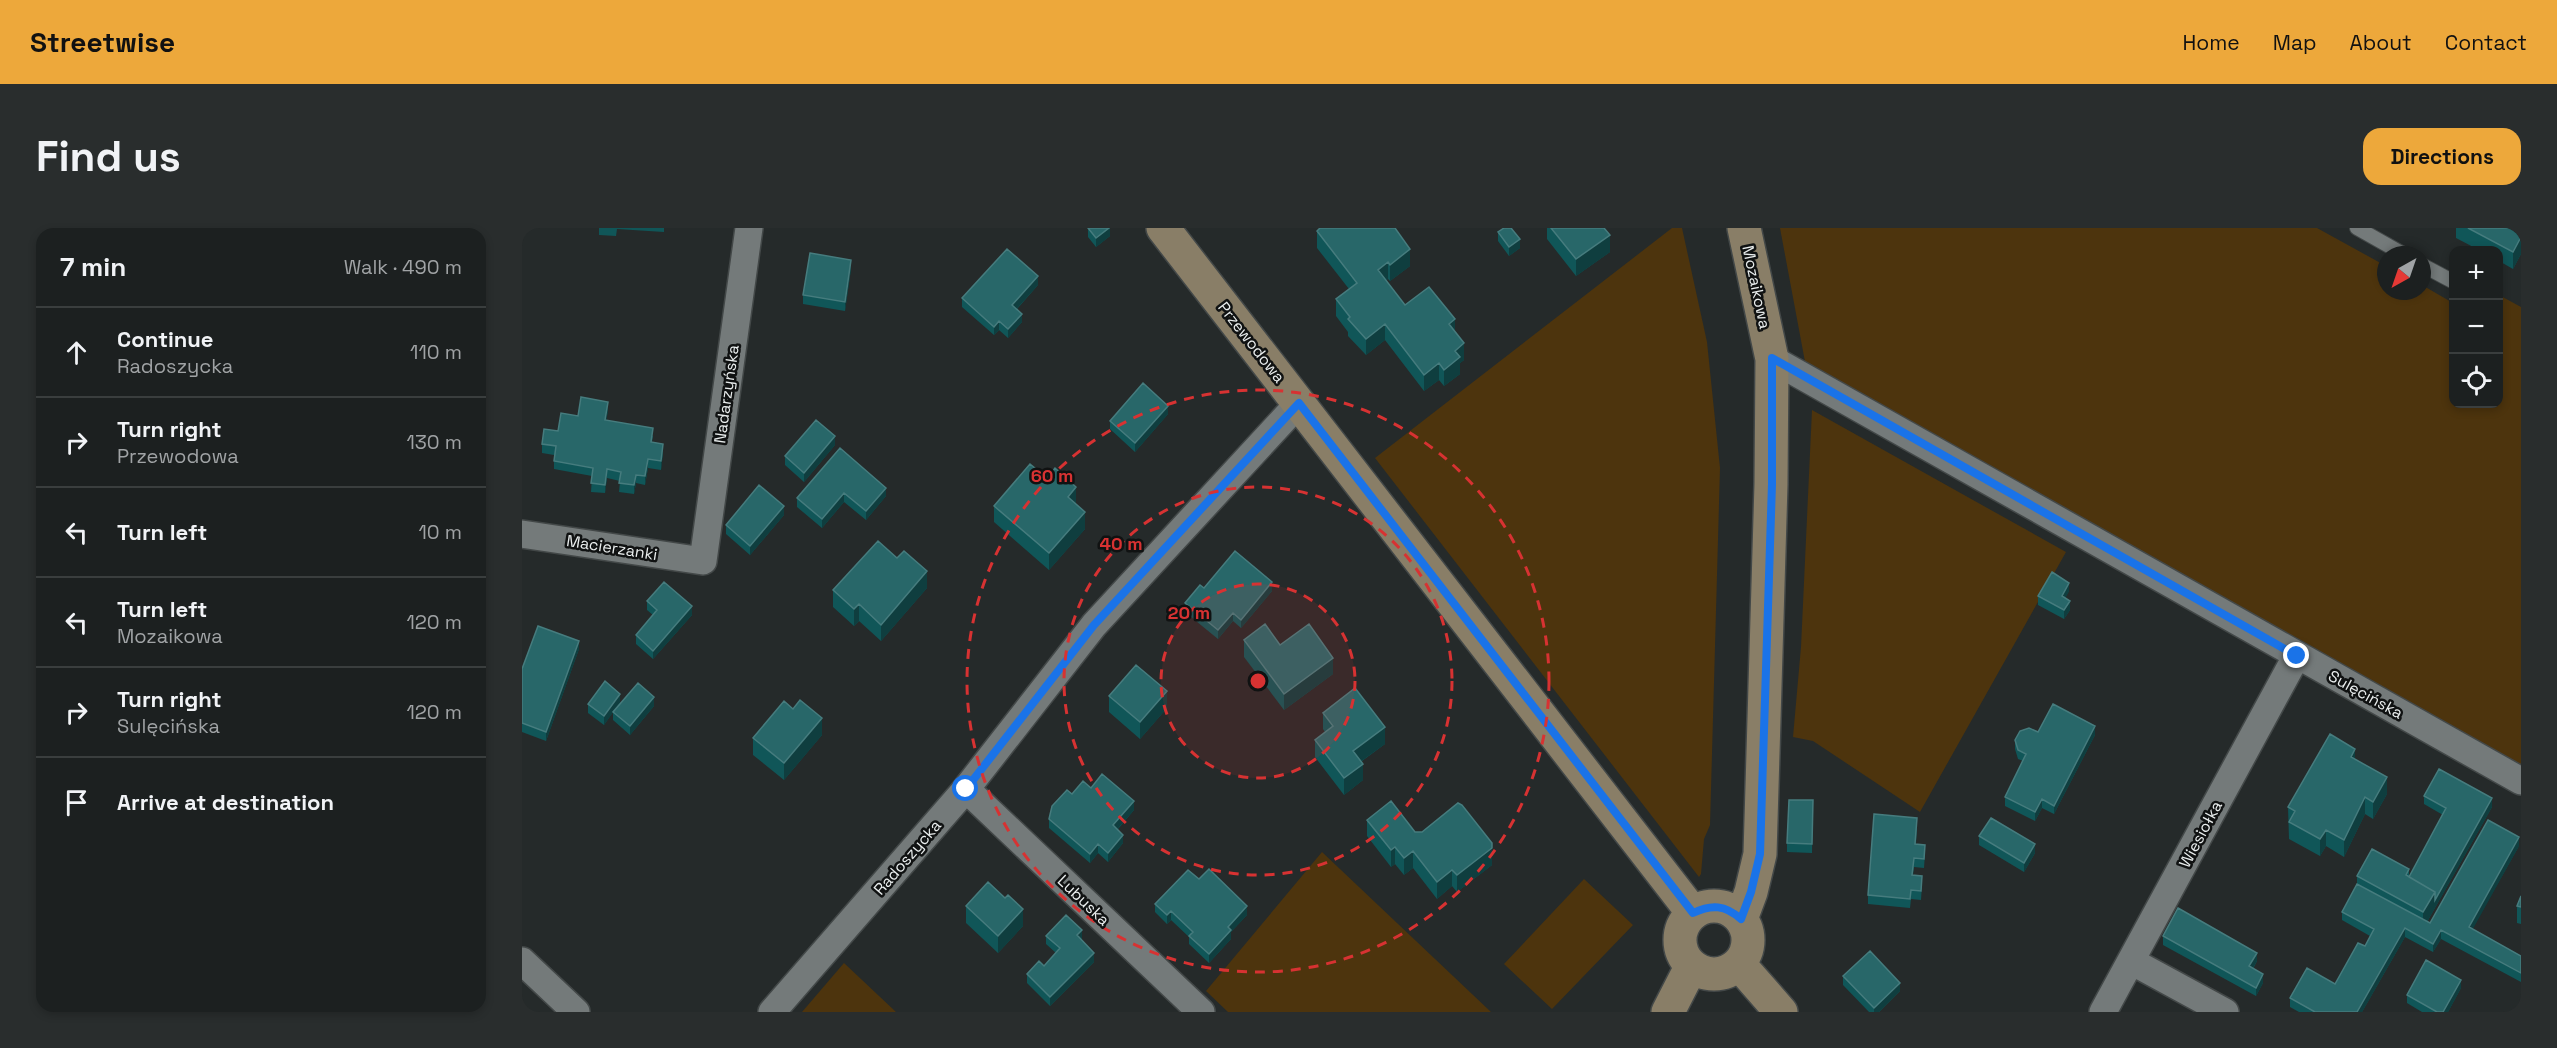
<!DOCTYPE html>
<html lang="en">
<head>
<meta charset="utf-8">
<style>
	body { margin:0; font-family:"Space Grotesk",sans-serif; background:#292d2d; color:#f1f3f6 }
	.controls { position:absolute; right:18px; top:18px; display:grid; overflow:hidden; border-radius:12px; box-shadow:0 3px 9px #0003 }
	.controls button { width:54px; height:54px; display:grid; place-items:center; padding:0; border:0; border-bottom:2px solid #3a3e3e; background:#1c2020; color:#f1f3f6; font:30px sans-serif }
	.compass { position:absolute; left:1855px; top:18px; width:54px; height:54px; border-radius:50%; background:#1c2020; box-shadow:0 3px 9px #0003; rotate:220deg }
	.stop { position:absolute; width:18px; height:18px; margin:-14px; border:4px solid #1a73e8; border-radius:50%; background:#fff }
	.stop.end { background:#1a73e8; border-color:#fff; box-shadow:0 2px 6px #0008 }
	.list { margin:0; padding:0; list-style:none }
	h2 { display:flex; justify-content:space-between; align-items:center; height:78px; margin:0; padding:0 24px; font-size:26px }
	h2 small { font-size:20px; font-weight:400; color:#a0a3a5 }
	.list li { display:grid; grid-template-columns:39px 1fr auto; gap:18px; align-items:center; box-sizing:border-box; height:90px; padding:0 24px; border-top:2px solid #3a3e3e }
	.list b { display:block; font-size:22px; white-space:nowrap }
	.list p { margin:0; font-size:20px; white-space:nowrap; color:#a0a3a5 }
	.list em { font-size:20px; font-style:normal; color:#a0a3a5 }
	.icon { flex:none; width:33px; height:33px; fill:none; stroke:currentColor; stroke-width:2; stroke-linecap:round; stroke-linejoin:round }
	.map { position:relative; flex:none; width:1999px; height:784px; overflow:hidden; border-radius:18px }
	header { display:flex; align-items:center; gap:36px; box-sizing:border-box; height:84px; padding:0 30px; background:#eda83b; color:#111 }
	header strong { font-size:28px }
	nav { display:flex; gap:33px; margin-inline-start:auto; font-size:21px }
	.intro { display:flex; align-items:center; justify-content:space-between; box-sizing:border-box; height:144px; padding:0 36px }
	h1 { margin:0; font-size:42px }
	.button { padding:15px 27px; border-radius:18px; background:#eda83b; color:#111; font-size:21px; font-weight:700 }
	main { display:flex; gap:36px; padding:0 36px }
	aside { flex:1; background:#1c2020; border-radius:18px; box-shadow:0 3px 9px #0003 }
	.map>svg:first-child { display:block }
</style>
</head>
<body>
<header>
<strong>Streetwise</strong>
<nav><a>Home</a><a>Map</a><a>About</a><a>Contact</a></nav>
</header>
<div class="intro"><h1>Find us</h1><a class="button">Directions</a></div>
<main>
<aside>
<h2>7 min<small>Walk · 490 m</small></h2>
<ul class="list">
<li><svg class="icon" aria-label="ahead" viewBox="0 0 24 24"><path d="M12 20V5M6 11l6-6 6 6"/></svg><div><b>Continue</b><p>Radoszycka</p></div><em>110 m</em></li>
<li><svg class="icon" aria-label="right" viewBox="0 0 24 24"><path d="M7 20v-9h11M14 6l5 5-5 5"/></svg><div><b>Turn right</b><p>Przewodowa</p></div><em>130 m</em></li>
<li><svg class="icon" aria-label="left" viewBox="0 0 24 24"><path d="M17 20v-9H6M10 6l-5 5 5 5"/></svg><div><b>Turn left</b></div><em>10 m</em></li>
<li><svg class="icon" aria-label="left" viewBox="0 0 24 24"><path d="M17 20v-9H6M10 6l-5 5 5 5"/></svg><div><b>Turn left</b><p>Mozaikowa</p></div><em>120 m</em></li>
<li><svg class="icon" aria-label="right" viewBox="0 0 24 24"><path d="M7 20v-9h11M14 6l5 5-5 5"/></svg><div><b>Turn right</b><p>Sulęcińska</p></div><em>120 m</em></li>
<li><svg class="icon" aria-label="arrive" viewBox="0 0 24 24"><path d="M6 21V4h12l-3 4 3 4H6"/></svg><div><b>Arrive at destination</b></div></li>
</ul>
</aside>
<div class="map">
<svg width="1999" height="784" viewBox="0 0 1999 784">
	<rect width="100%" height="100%" fill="#252a2a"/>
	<path fill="#4d340d" d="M1150,0H1160L1185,114L1198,240L1188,597L1182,611L1179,646L1177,649L853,230Z
		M1258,0H1795L1864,38V63H1900V57L1931,75L1932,176H1976L1977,67L1999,79V539L1284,139Z
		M1290,182L1544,324L1398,584L1291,513L1271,509L1279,419Z
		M800,624L969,784H706L684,763Z
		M1062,651L1111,697L1030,781L982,736Z
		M322,735L374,784H280Z"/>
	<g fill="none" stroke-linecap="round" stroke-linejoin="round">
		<defs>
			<path id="lane" d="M1835,0L1883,27
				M1900,37L1932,54"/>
			<path id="street" d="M1250,131L1999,553
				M0,306L181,333L227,0
				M444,561L679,784
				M0,733L54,784
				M1609,733L1703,784
				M250,784L444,561L572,397L777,175
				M1581,784L1775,427"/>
			<path id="secondary" d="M641,0L1171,685
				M1158 712a34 34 0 1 1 68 0a34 34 0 1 1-68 0Z
				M1219,691L1229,664L1238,626L1249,256L1250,131L1222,0
				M1217,736L1259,784
				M1146,784L1169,739"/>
		</defs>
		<use href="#lane" stroke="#434848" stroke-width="16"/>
		<use href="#street" stroke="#434848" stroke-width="30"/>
		<use href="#secondary" stroke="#434848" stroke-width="36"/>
		<use href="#lane" stroke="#747a7a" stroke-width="14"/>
		<use href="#street" stroke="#747a7a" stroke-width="27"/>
		<use href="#secondary" stroke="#897e67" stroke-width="33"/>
	</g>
	<path fill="#105658" d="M77,0H142V4L95,1L94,8L77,7Z
		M566,0H588V8L574,19L566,9Z
		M1025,0H1082L1088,24L1054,48L1025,11Z
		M1934,0H1999V26L1991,41L1977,33V22H1957L1934,10Z
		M795,3L888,38L868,53L866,51L864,52L883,77L933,104L942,132L938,135V146L922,158L917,152L902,163L863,112L844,127L826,108V104L814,88V71L827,61L795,20Z
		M976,4L998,20L987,28L976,13Z
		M329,41L323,83L281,76V67Z
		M516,57L495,81L500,94L486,110L477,102L472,107L440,79V70Z
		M86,183L84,192L131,208L130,214L141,225L139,242L126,240L123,257L114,255L112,266L97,264L98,253L85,250L83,265L69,264L70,248L32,241V227L20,225V216L56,188Z
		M646,186L613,224L588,201V193Z
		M313,217L282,254L263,237V228Z
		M318,220L364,268L344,292L322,274L300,300L275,279V270Z
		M472,278L563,301L527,342L472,294Z
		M262,287L228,327L204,306V297Z
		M405,360L359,413L337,393L332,398L311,379V362Z
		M682,360L750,363L719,400L711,393L696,411L663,384V375Z
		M1547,363L1543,370L1548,382L1542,391L1516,377V368Z
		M125,373L170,387L131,431L114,416V407L131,387L125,382Z
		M722,412L811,446L762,482L722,429Z
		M57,421L24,513L0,504V441Z
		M587,468L645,480L618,511L587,484Z
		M98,475L132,478L108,507L91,492V484L82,497L66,485V476Z
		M271,481L300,507L262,552L231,527V510Z
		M801,485L863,516L840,533L841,552L822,567L793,529V512L803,504L801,501Z
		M1516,504L1573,507L1532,586L1520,580L1513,593L1483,578V569L1501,533L1496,531L1493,521V512Z
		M1833,531L1865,566L1851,591L1843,586L1822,629L1804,618L1798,628L1767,611L1766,579Z
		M569,560L612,582L596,601L601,615L586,634L576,625L568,635L527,600V591L550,566Z
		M1902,568L1970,579L1905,694L1908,695L1997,618L1950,701L1999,728V754L1919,711L1911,724L1883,709L1840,784H1777L1768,779V770L1813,756L1843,718L1848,708L1820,692V684L1835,656V648L1887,641V649L1921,587L1902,576Z
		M1291,572L1290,625L1265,624V615Z
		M845,592L893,604L970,637L935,664L930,658L915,671L891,640L882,647L873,636L869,639L845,608Z
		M1395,599L1394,616L1403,626L1402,640L1392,639L1391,647L1400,657L1399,672L1389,671L1388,680L1346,676V667Z
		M1457,608L1513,625L1502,644L1457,617Z
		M677,651L725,687L709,704V711L687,735L667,716V709L649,692L645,696L633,684V676Z
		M1999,668V696L1995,695V678Z
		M483,670L501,698L476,725L444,695V678Z
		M524,708L560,711L559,712L572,734L528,778L505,755V746L522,738L534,725L524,716Z
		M1641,708L1735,733L1731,741L1741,755L1734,768L1641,717Z
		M1321,748L1378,763L1357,784H1347L1321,757Z
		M1939,760L1926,784H1900L1885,775V767Z"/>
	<path fill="#0f3e3f" d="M587,0H588V8L574,19V10Z
		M1088,7V24L1054,48V31Z
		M1999,9V26L1991,41V24Z
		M998,11V20L987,28V19Z
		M888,21V38L868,53V37Z
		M329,32V41L323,83V74Z
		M866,34V51L856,59V42Z
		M516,48V57L490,86V77Z
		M500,86V94L486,110V101Z
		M933,91V108L927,96Z
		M477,93V102L472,107V99Z
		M863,96V112L844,127V111Z
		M942,115V132L938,135V146L922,158V142L933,123Z
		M917,135V152L902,163V147Z
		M86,174V183L83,201V192Z
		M646,178V186L613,224V215Z
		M313,208V217L282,254V245Z
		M141,216V225L139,242V233Z
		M126,231V240L123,257V248Z
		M85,241V250L83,265V257Z
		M114,247V255L112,266V257Z
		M554,259V276L546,269Z
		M364,260V268L344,292V283Z
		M322,265V274L300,300V291Z
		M262,278V287L228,327V318Z
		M563,284V301L527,342V325Z
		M405,343V360L359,413V397Z
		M750,354V363L719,400V392Z
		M1547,355V363L1540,377V368Z
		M1548,373V382L1542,391V382Z
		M337,376V393L332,398V381Z
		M170,378V387L131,431V423Z
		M711,385V393L696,411V402Z
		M57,413V421L24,513V504Z
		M811,430V446L762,482V466Z
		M645,463V480L618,511V494Z
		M98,466V475L82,497V488Z
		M132,469V478L108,507V498Z
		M300,490V507L262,552V535Z
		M1573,498V507L1532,586V578Z
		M863,499V516L831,539V523Z
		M1833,521V537L1829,529Z
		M841,536V552L822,567V550Z
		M1865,549V566L1851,591V574Z
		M1843,569V586L1822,629V612Z
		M1970,570V579L1901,701V684Z
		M1520,571V580L1513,593V584Z
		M612,573V582L591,606V597Z
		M1804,602V618L1798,628V611Z
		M601,607V615L586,634V625Z
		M1997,609V618L1947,708V699Z
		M970,615V637L935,664V647Z
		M576,616V625L568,635V626Z
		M1513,616V625L1502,644V635Z
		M873,619V636L869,639V622Z
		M891,623V640L882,647V630Z
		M930,642V658L915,671V654Z
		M725,678V687L709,704V711L687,735V726L706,699Z
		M501,681V698L476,725V708Z
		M649,683V692L645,696V687Z
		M1883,700V709L1840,784H1835Z
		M560,702V711L555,716V707Z
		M1919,702V711L1911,724V716Z
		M572,725V734L528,778V769Z
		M1735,725V733L1727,747V738Z
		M1741,746V755L1734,768V760Z
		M1939,752V760L1926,784H1921Z
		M1378,755V763L1357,784H1352V780Z"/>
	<path fill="#286769" stroke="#467c7e" stroke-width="1.5" d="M566,0H587L574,10Z
		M798,0H873L888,21L868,37L866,34L856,42L883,77L907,59L933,91L927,96L942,115L933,123L938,129L922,142L917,135L902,147L863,96L844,111L826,91L828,89L814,71L835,55L795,3Z
		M982,0H989L998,11L987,19L976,4Z
		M1029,0H1082L1088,7L1054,31Z
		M1946,0H1999V9L1991,24Z
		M485,21L516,48L490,77L500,86L486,101L477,93L472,99L440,70Z
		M288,25L329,32L323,74L281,67Z
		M621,155L646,178L613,215L588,193Z
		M59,169L86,174L83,192L131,200L129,214L141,216L139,233L126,231L123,248L114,247L112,257L97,255L99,244L85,241L83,257L69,255L71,240L32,233L34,218L20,216L22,201L36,203L39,185L56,188Z
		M294,192L313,208L282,245L263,228Z
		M318,220L364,260L344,283L322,265L300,291L275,270Z
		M508,236L525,250L533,240L554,259L546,269L563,284L527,325L472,278Z
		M237,257L262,278L228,318L204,297Z
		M356,313L375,330L382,323L405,343L359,397L337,376L332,381L311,362Z
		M713,323L750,354L719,392L711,385L696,402L663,375L678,357L682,360Z
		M1530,344L1547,355L1540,368L1548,373L1542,382L1516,368Z
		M142,354L170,378L131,423L114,407L135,382L125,373Z
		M743,396L758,417L787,396L811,430L762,466L722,412Z
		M16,398L57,413L24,504L0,495V441Z
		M614,437L645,463L618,494L587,468Z
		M83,453L98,466L82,488L66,476Z
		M116,455L132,469L108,498L91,484Z
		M833,460L863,499L831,523L841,536L822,550L793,512L811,498L801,485Z
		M278,472L300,490L262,535L231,510L262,473L271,481Z
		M1531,476L1573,498L1532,578L1520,571L1513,584L1483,569L1504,526L1496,522L1493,512L1498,503L1507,500L1516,504Z
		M1808,506L1833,521L1829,529L1865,549L1851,574L1843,569L1822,612L1804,602L1798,611L1767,594L1773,583L1766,579Z
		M1917,541L1970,570L1913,672V664L1887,649L1924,580L1902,568Z
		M580,546L612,573L591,597L601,607L586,625L576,616L568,626L527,591L530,578L545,562L550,566L561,553L569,560Z
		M1267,572H1291L1290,616L1265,615Z
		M869,573L893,604H900L936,575L940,577L970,615V620L935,647L930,642L915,654L891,623L882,630L873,619L869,622L845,592Z
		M1352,586L1395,590L1393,616L1403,617L1402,631L1392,630L1390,647L1400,648L1399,663L1389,662L1388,671L1346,667Z
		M1469,590L1513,616L1502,635L1457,608Z
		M1966,592L1997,609L1947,699L1999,728V745L1919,702L1911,716L1883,700L1835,784H1793L1768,770L1785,740L1813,756L1836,715L1843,718L1852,701L1820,684L1835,656L1908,695Z
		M1850,621L1887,641L1884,647L1913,664L1901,684L1835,648Z
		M687,641L725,678L706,699L709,702L687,726L667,708L671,704L649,683L645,687L633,676L666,642L677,651Z
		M466,654L483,670L486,667L501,681L476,708L444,678Z
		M1999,668V679L1995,678Z
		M1656,680L1735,725L1727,738L1741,746L1734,760L1641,708Z
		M544,687L560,702L555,707L572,725L528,769L505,746L517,733L522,738L538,720L524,708Z
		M1348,723L1378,755L1352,780L1321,748Z
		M1904,732L1939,752L1921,784H1915L1885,767Z"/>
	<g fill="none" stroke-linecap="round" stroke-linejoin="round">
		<path stroke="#1a73e8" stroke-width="8" d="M444,561L572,397L777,175L1171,685C1190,676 1203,677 1219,691L1229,664L1238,626L1250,256V130L1775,428"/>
	</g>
	<circle cx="736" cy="453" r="97" fill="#d73232" fill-opacity=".12"/>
	<g fill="none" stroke="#d73232" stroke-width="3" stroke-dasharray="10 8">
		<circle cx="736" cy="453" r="97"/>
		<circle cx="736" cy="453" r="194"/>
		<circle cx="736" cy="453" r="291"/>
	</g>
	<g text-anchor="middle" stroke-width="5" stroke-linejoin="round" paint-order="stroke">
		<g font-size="16" fill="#ebefef" stroke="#101212">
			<text transform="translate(1235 59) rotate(78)" y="6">Mozaikowa</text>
			<text transform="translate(730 114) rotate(52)" y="6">Przewodowa</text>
			<text transform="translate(204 166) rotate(-82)" y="6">Nadarzyńska</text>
			<text transform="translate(90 319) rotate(9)" y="6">Macierzanki</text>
			<text transform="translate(1844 466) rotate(29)" y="6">Sulęcińska</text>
			<text transform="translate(1678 606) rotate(-62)" y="6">Wiesiołka</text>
			<text transform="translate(385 629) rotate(-49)" y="6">Radoszycka</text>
			<text transform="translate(562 672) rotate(44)" y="6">Lubuska</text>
		</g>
	</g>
	<circle cx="736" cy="453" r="9" fill="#d73232" stroke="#101212" stroke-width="3"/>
	<g font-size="18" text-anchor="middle" font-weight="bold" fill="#d73232" stroke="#101212" stroke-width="5" stroke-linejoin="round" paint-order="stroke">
		<text x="530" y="254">60 m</text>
		<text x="599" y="322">40 m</text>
		<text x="667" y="391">20 m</text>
	</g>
</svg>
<div class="controls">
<button>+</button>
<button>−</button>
<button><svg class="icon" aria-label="locate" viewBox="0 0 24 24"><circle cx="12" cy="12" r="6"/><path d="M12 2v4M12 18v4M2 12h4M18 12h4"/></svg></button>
</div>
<svg class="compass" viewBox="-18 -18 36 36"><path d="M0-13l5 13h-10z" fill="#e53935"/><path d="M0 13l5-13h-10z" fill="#a0a3a5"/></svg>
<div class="stop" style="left:444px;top:561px"></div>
<div class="stop end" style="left:1775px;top:428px"></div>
</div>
</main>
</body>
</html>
